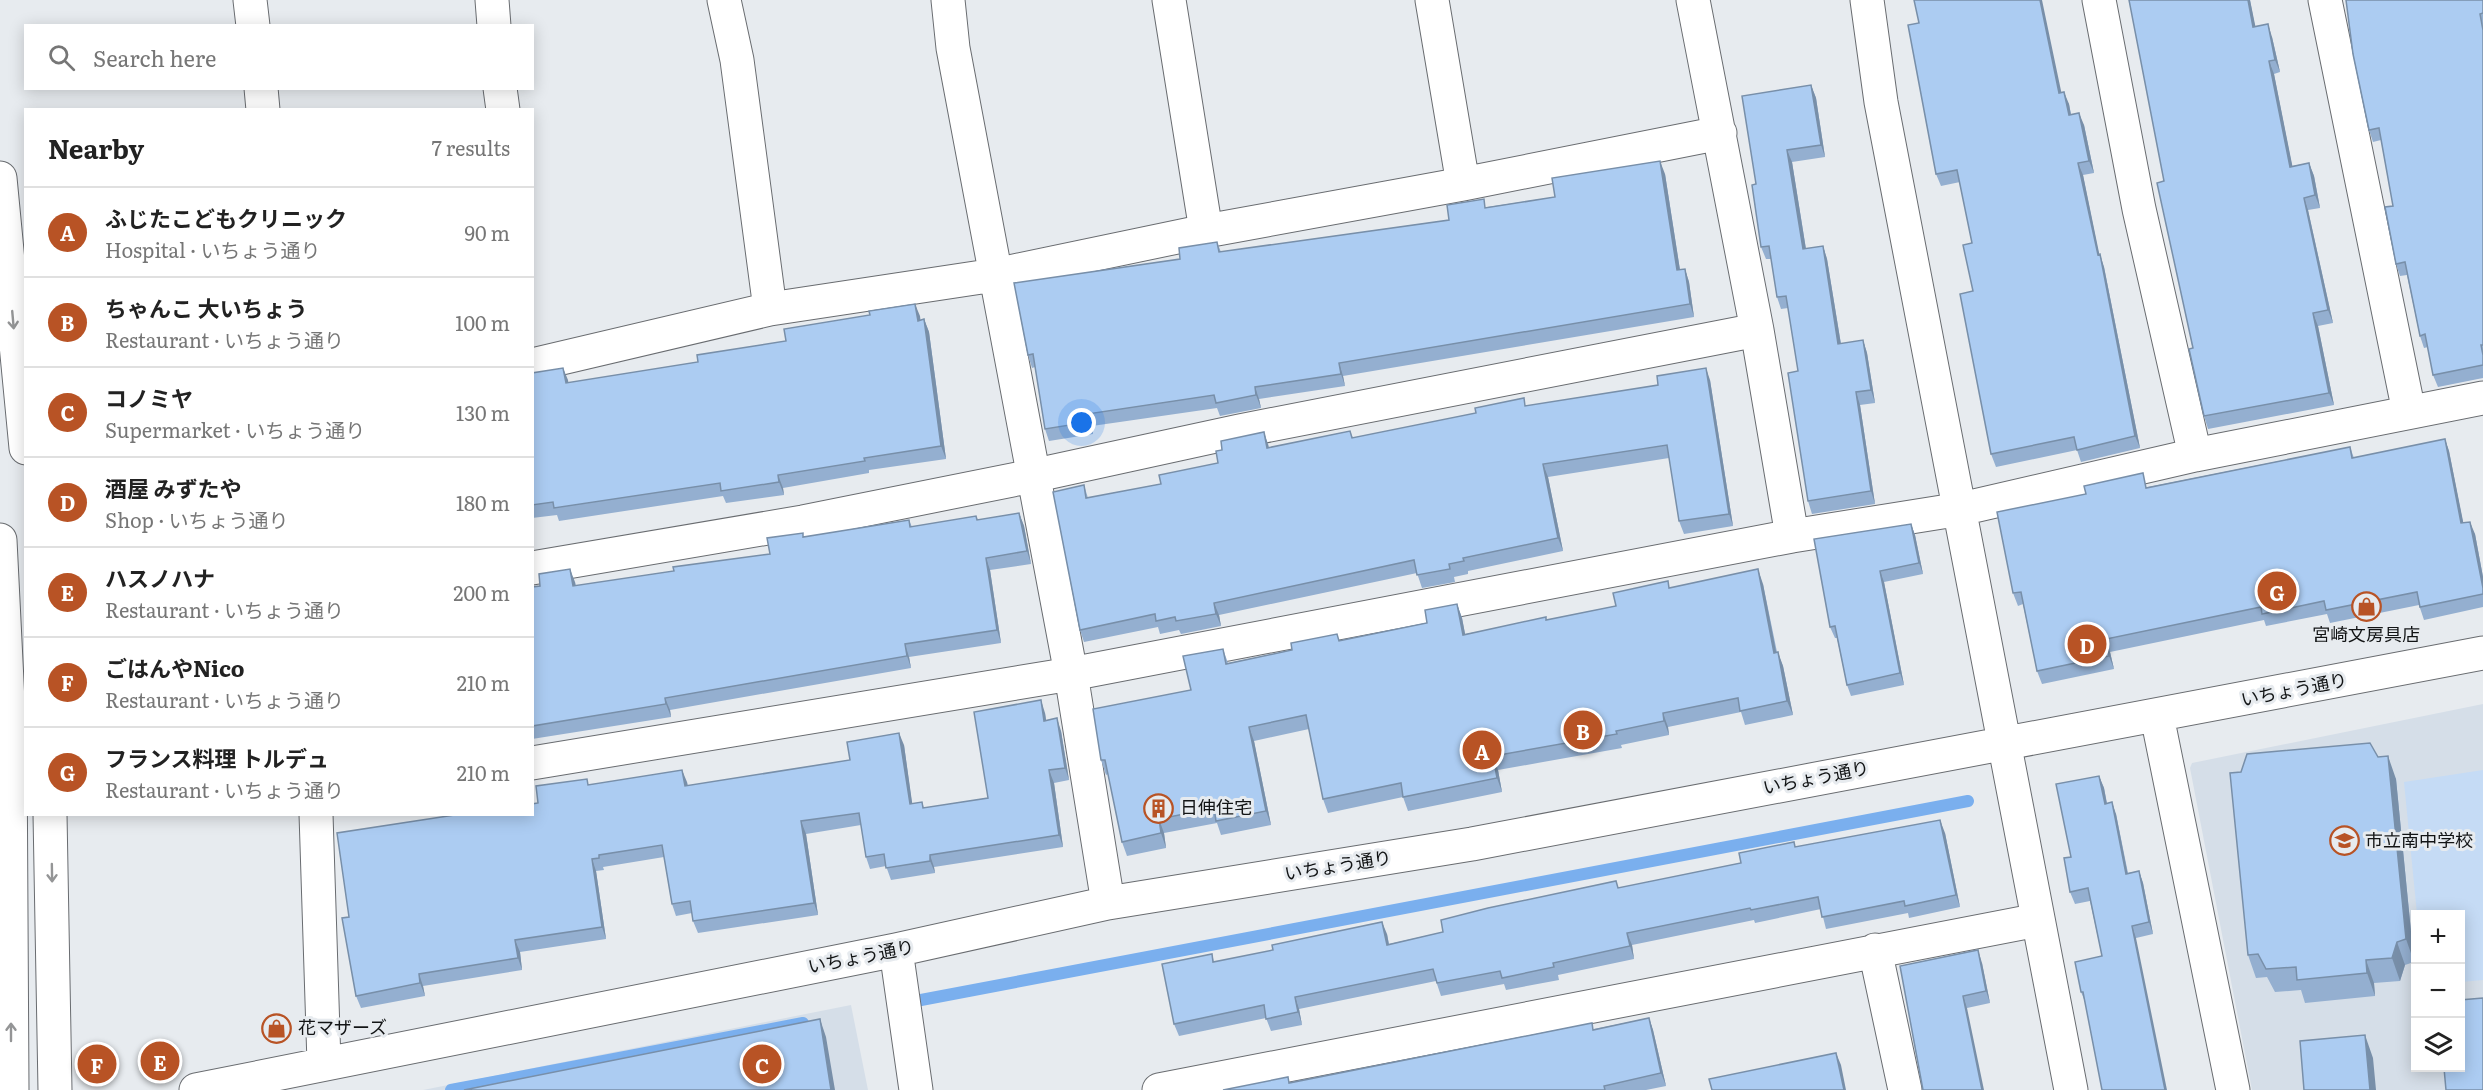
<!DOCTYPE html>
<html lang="en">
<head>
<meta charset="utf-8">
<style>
	body { margin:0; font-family:Literata,"Noto Sans JP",serif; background:#f6f6f6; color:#222 }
	.controls { position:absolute; right:18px; bottom:18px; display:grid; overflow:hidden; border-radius:0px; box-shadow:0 3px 15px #0003 }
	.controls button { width:54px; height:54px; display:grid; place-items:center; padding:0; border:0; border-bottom:2px solid #e0e0e0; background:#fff; color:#222; font:30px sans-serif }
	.you { position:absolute; left:1082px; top:423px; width:21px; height:21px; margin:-15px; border:4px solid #fff; border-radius:50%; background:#1a73e8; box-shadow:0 0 0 9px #1a73e833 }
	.badge { display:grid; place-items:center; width:39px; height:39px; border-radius:50%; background:#b85325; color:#fff; font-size:20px; font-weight:700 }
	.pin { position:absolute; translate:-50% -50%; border:3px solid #fff; box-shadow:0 2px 6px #0006 }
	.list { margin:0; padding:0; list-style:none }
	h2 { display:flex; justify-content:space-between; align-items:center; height:78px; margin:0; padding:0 24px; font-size:26px }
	h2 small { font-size:20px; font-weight:400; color:#767676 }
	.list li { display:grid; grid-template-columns:39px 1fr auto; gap:18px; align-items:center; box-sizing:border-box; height:90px; padding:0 24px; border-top:2px solid #e0e0e0 }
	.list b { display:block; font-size:22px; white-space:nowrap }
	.list p { margin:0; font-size:20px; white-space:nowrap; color:#767676 }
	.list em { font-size:20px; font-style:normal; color:#767676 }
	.icon { flex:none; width:33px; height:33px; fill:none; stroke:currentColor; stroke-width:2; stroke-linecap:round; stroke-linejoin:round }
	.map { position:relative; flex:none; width:2483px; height:1090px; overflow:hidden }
	.search { position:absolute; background:#fff; box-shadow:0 3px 15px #0003; left:24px; top:24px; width:510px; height:66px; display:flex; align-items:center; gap:15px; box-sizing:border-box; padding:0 21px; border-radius:0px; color:#767676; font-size:22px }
	.panel { position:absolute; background:#fff; box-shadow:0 3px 15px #0003; left:24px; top:108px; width:510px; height:708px; border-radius:0px }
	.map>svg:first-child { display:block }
</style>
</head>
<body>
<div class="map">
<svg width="2483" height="1090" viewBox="0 0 2483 1090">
	<rect width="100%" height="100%" fill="#e7ebef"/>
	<path fill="#d5dee8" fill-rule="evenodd" d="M2483,704V1090H2252L2190,768L2192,763ZM2416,914H2460V1068H2416Z
		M851,1005L868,1090H423Z"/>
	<path fill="#c5dbf5" d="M2483,770V980L2461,982L2460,914H2417L2404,782Z"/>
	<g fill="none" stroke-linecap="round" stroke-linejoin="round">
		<path stroke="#7aafee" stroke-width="12" d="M921,1000L1968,801
			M451,1090L803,1023"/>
		<defs>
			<path id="minor" d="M250,0L253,26
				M492,0L494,26
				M724,0L737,60L770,309
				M948,0L953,48L1071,674L1108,903
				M1169,0L1206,231
				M1432,0L1463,184
				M1693,0L1757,330L1792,536
				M1867,0L1881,102L2071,1090
				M2099,0L2139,209L2195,455
				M2325,0L2409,412
				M261,88L263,110
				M500,88L503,110
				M0,178L26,448
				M532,365L770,309L995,275L1206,231L1463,184L1720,133
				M0,540L10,742L12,1090
				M532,568L803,522L1032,476L1239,431L1757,330
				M2157,716L2233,1090
				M532,763L1071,674L1792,536L1961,509L2195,455L2483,398
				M50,814L55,1090
				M316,814L324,1063
				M896,950L916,1090
				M1875,950L1905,1090
				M196,1090L896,950L1108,903L1472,844L2483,653
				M1159,1090L2038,920"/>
		</defs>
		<use href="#minor" stroke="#696c70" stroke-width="35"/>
		<use href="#minor" stroke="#fff" stroke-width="33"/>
	</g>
	<path fill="#94afd0" d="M2250,0L2255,27L2272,37L2280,72L2274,74L2292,166L2309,163L2314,176L2320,208L2308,210L2333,323L2318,326L2334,405L2208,429L2204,416L2164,181Z
		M2483,0V378L2438,387L2433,375L2428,347L2424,348L2420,336L2407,275L2400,276L2396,264L2393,206L2381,140L2373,142L2369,130Z
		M1919,23L2061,93L2069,104L2071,114L2084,125L2094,173L2083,175L2099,255L2104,267L2140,448L2081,462L2077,450L1996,467L1991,454L1973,291L1972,243L1960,182L1941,186L1936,174Z
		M1811,85L1816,98L1825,157L1792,162L1806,249L1823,246L1827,259L1841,344L1863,340L1867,353L1875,403L1860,405L1875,504L1812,514L1808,501L1798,371L1788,308L1781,309L1777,297L1771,259H1766L1761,247L1756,184Z
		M1665,174L1680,270L1685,269L1689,282L1694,317L1343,376L1345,386L1259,399L1261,408L1220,416L1217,408L1092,426L1093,434L1049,441L1045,429L1035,367L1032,368L1028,355L1180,259L1217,242L1221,252L1449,220L1487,207L1555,197Z
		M915,304L920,320L924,319L929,332L946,459L869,470V473L783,488L784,495L726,503L723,496L559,521L557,515L532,518V373L568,380V383L698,362L786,341L870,315Z
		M1710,380L1733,526L1684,534L1679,521L1669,458L1548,477L1563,551L1468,571V574L1454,577L1455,582L1422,588L1417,573L1219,615L1221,626L1181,634L1179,630L1160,634L1158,627L1084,642L1080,630L1084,485L1088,498L1161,484L1218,463L1222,450L1268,444L1269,448L1350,431L1353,438L1527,406Z
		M2445,439L2449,451L2463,523L2475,534L2483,577V607L2424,620L2419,605L2330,623L2327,614L2266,626L2264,620L2110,652L2114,669L2042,684L2037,671L2023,604L2018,606L2013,593L2148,487L2350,447L2354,458Z
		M1019,513L1024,526L1031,564L990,570L1001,643L909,657L911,668L670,710L671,717L532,739V587L575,582L576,586L674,571L770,554L804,537L909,520L912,527L976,516L978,520Z
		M1911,524L1915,535L1923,574L1884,582L1904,685L1851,696L1847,685L1837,638H1835L1830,627Z
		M1763,584L1777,652L1783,666L1793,715L1745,725L1741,712L1668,727L1669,735L1621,745L1622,748L1498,770L1502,792L1408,811L1403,797L1328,813L1323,799L1309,729L1254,741L1271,825L1221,835L1217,823L1164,833L1166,848L1127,856L1122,842L1108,774L1106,775L1101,760L1191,690L1223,649L1228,663L1427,623L1457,604L1462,618L1465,634L1547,620L1616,606L1670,588Z
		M1045,713L1046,720L1061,731L1069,780L1054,783L1063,847L934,867L935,873L891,880L886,866L870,869L866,857L861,825L806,834L818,915L698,933L693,921L692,913L676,916L672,904L664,857L603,867L604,870L596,871L606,939L520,952L522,970L423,986L425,996L361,1008L356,996L349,917L589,784L687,782L688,786L850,760L904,745L912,804L922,802L924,808L988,798Z
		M2378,757L2396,779L2414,962L2405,965L2400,981L2374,983L2375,996L2305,1003L2301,990L2275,992L2267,977L2256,978L2248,955Z
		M2099,776L2104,788L2107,803L2116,814L2128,873L2139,871L2143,883L2153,934L2136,938L2086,1004L2081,992L2102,956L2090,901L2075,904L2070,892L2071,857Z
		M1945,833L1960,907L1909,918L1908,913L1826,929L1821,909L1755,923L1754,920L1632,945L1634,959L1558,975L1559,980L1506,990L1504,984L1441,996L1436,981L1299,1009L1302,1025L1271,1031L1266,1018L1179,1036L1174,1024L1212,954L1214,962L1387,934L1389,944L1443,932L1619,888L1741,863L1796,847Z
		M1982,963L1990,1003L1967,1008L1900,966Z
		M1649,1018L1653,1030L1666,1086L1646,1090H1223L1290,1083L1594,1029Z"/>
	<path fill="#788fa9" d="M2040,0H2042L2064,105L2059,93Z
		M2248,0H2250L2258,39L2253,27Z
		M2268,24L2272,37L2280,72L2275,60Z
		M2269,61L2274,74L2295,179L2290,167Z
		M1811,85L1816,98L1825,157L1821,145Z
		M2064,92L2069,104L2073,127L2069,115Z
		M2079,113L2084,125L2094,173L2089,161Z
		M1787,150L1792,162L1808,262L1803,249Z
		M1660,161L1665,174L1682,283L1677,270Z
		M2078,163L2083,175L2102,267L2098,255Z
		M2309,163L2314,176L2320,208L2315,195Z
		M2304,198L2308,210L2333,323L2328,310Z
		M1823,246L1827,259L1843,357L1838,344Z
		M2100,254L2104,267L2140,448L2135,436Z
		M1685,269L1689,282L1694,317L1690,304Z
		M915,304L920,316L922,333L918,321Z
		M2313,313L2318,326L2334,405L2329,393Z
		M924,319L929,332L946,459L941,446Z
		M1863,340L1867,353L1875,403L1871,390Z
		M1339,363L1343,376L1345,386L1341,374Z
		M563,368L568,380L570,396L566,383Z
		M1706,368L1710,380L1733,526L1729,514Z
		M1255,387L1259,399L1261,408L1256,395Z
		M1856,392L1860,405L1875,504L1871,491Z
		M1087,414L1092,426L1093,434L1089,422Z
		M1264,432L1268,444L1271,461L1267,448Z
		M2445,439L2449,451L2466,536L2461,523Z
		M1543,464L1548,477L1563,551L1558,538Z
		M778,475L783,488L784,495L779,482Z
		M1019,513L1024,526L1031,564L1027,551Z
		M2470,522L2475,534L2483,577V588Z
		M1911,524L1915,535L1923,574L1919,563Z
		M986,558L990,570L1001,643L997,630Z
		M570,569L575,582L577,598L573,586Z
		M1758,569L1763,584L1779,667L1774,653Z
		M1880,571L1884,582L1904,685L1900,673Z
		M1214,603L1219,615L1221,626L1216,614Z
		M1457,604L1462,618L1468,649L1463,635Z
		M2106,639L2110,652L2114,669L2109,656Z
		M905,644L909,657L911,668L907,656Z
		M1778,652L1783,666L1793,715L1787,701Z
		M665,698L670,710L671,717L666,704Z
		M1041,700L1045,713L1048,733L1044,721Z
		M1663,713L1668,727L1669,735L1664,721Z
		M1057,718L1061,731L1069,780L1065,768Z
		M1249,727L1254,741L1271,825L1266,811Z
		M899,733L904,745L914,816L910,804Z
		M1493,756L1498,770L1502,792L1497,778Z
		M2388,756L2396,779L2414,962L2406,939Z
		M682,770L687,782L689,798L685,786Z
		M1049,770L1054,783L1063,847L1059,835Z
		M2099,776L2104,788L2109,816L2105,804Z
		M2112,802L2116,814L2130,886L2126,874Z
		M1159,819L1164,833L1166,848L1161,833Z
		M1940,820L1945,833L1960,907L1956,895Z
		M801,821L806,834L818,915L814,903Z
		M930,855L934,867L935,873L930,861Z
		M592,859L596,871L606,939L602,927Z
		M2139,871L2143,883L2153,934L2149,922Z
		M1382,922L1387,934L1391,957L1387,945Z
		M2132,926L2136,938L2167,1090H2165Z
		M1627,933L1632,945L1634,959L1630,946Z
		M515,940L520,952L522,970L518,958Z
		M2397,942L2405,965L2400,981L2392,958Z
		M1978,950L1982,963L1990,1003L1986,991Z
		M2366,960L2374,983L2375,996L2367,973Z
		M419,974L423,986L425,996L420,983Z
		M1963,996L1967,1008L1984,1090H1982Z
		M1295,997L1299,1009L1302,1025L1298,1012Z
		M1649,1018L1653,1030L1666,1086L1661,1073Z
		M820,1019L826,1037L835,1090H831Z
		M2365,1035L2373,1058L2376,1090H2370Z
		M1836,1053L1841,1065L1846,1090H1844Z"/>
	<path fill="#acccf2" stroke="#788fa9" stroke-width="1.5" d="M1914,0H2040L2059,93L2064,92L2069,115L2079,113L2089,161L2078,163L2098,255L2100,254L2135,436L2077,450L2074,437L1991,454L1960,294L1973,291L1963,245L1972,243L1957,170L1936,174L1908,25L1919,23Z
		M2129,0H2248L2253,27L2268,24L2275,60L2269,61L2290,167L2309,163L2315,195L2304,198L2328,310L2313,313L2329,393L2204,416L2189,349L2193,348L2157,183L2164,181Z
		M2346,0H2483V13L2480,14L2483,30V345H2481L2483,355V365L2433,375L2425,334L2420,336L2405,262L2396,264L2385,207L2393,206L2379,128L2369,130L2353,54Z
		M1811,85L1821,145L1787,150L1803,249L1823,246L1838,344L1863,340L1871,390L1856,392L1871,491L1808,501L1788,373L1798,371L1786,296L1777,297L1769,246L1761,247L1752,185L1756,184L1742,96Z
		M1660,161L1677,270L1685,269L1690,304L1339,363L1341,374L1255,387L1256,395L1216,403L1214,395L1087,414L1089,422L1045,429L1033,354L1028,355L1014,283L1180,259L1179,248L1217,242L1219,252L1449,220L1447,205L1484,199L1485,208L1555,197L1552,178Z
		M915,304L918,321L924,319L941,446L864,458L865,461L778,475L779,482L721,491L720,483L554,508L553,502L532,505V373L563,368L566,383L698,362L697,355L786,341L784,329L870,315L869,311Z
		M1706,368L1729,514L1679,521L1667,445L1543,464L1558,538L1463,558L1464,561L1449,564L1450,569L1417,575L1414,560L1214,603L1216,614L1176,621L1175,617L1156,621L1155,614L1080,630L1053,492L1084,485L1086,498L1161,484L1159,475L1218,463L1216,451L1222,450L1221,441L1264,432L1267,448L1350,431L1352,438L1476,413L1475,408L1524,398L1525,406L1658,385L1657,376Z
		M2445,439L2461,523L2470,522L2483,588V594L2420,607L2417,592L2326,610L2324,601L2262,614L2261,607L2106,639L2109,656L2037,671L2021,592L2013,593L1997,512L2086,494L2084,486L2143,473L2146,488L2350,447L2352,458Z
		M1019,513L1027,551L986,558L997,630L905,644L907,656L665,698L666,704L532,726V587L540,586L539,574L570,569L573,586L674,571L673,567L770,554L767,538L803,533V537L909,520L910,527L976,516L977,520Z
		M1911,524L1919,563L1880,571L1900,673L1847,685L1835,626L1830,627L1814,539Z
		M1758,569L1774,653L1778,652L1787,701L1740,711L1738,698L1663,713L1664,721L1616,731L1617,734L1493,756L1497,778L1403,797L1401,783L1323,799L1306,715L1249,727L1266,811L1216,821L1214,808L1159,819L1161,833L1122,842L1105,760H1101L1093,709L1191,690L1183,656L1223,649L1226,664L1292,650L1291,643L1337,634L1339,641L1427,623L1425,610L1457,604L1463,635L1546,617V620L1616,606L1613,593L1668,581L1669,588Z
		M1041,700L1044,721L1057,718L1065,768L1049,770L1059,835L930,855V861L886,868L884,854L866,857L859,813L801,821L814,903L693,921L690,901L672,904L662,845L599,855V858L592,859L602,927L515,940L518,958L419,974L420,983L356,996L342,918L349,917L337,833L461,814H532V804L538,803L536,786L587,779L588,785L682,770L685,786L850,760L847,742L899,733L910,804L922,802L923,808L988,798L974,712Z
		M2370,743L2378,757L2388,756L2406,939L2397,942L2392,958L2366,960L2367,973L2297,980L2296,967L2266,969L2258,954L2248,955L2230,773L2241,772L2247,754Z
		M2099,776L2105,804L2112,802L2126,874L2139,871L2149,922L2132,926L2165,1090H2102L2083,992H2081L2075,962L2102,956L2088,888L2070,892L2064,858L2071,857L2056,784Z
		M1940,820L1956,895L1905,906L1904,901L1822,917L1818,897L1751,910L1750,908L1627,933L1630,946L1553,963L1554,967L1502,978L1500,971L1437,983L1433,969L1295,997L1298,1012L1266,1019L1264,1005L1174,1024L1162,964L1212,954L1213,962L1273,950L1272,945L1382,922L1387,945L1443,932L1441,920L1488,908L1616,881L1618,888L1741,863L1739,853L1794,842L1795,847Z
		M1978,950L1986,991L1963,996L1982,1090H1923L1900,966Z
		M2483,998V1090H2446L2444,1068H2460V1000Z
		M1649,1018L1661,1073L1604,1086L1605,1090H1223L1288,1077L1289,1083L1592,1023L1593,1030Z
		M820,1019L831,1090H464Z
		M2365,1035L2370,1090H2304L2300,1041Z
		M1836,1053L1844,1090H1712L1709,1079Z"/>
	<defs><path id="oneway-shaft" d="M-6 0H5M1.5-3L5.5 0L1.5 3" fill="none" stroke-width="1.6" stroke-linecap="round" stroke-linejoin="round" transform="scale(1.5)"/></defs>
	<g stroke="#949596">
		<use href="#oneway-shaft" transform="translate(13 320) rotate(85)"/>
		<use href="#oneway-shaft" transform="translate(52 873) rotate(89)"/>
		<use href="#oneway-shaft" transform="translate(11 1032) rotate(-90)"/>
	</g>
	<defs>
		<symbol id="shop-ring" viewBox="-11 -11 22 22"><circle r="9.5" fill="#e7ebef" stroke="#b85325" stroke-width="1.5"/><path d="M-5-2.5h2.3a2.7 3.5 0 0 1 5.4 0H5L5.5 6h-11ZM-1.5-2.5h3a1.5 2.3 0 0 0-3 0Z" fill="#b85325"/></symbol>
		<symbol id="building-ring" viewBox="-11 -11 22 22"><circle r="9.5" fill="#e7ebef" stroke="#b85325" stroke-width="1.5"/><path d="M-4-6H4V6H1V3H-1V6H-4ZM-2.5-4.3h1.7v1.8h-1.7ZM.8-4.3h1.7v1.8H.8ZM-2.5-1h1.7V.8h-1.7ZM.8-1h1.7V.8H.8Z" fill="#b85325"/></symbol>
		<symbol id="school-ring" viewBox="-11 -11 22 22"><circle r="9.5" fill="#e7ebef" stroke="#b85325" stroke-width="1.5"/><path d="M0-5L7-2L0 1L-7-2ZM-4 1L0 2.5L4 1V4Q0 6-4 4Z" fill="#b85325"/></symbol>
	</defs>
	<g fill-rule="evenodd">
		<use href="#shop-ring" x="2350" y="590" width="33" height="33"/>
		<use href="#building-ring" x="1142" y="792" width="33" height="33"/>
		<use href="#school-ring" x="2328" y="824" width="33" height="33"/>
		<use href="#shop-ring" x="260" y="1012" width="33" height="33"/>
	</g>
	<g text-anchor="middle" stroke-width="6" stroke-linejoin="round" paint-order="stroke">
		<g font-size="18" fill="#121415" stroke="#e7ebef" text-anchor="start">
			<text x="2366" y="641" text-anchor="middle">宮崎文房具店</text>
			<text x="1180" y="814">日伸住宅</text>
			<text x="2365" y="847">市立南中学校</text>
			<text x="298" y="1034">花マザーズ</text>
		</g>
		<g font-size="18" fill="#121415" stroke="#e7ebef">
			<text transform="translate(2294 690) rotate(-11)" y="6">いちょう通り</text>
			<text transform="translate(1816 778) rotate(-11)" y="6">いちょう通り</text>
			<text transform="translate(1338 866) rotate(-9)" y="6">いちょう通り</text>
			<text transform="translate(861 957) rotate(-11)" y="6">いちょう通り</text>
		</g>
	</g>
</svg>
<div class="controls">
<button>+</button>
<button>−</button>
<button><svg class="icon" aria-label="layers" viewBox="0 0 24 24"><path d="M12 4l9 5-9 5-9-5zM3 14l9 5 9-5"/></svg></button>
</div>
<div class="you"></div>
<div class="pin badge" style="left:1482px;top:750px">A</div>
<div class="pin badge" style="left:1583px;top:730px">B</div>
<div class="pin badge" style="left:762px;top:1064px">C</div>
<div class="pin badge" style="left:2087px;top:644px">D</div>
<div class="pin badge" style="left:160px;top:1061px">E</div>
<div class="pin badge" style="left:97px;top:1064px">F</div>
<div class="pin badge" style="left:2277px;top:591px">G</div>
<div class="search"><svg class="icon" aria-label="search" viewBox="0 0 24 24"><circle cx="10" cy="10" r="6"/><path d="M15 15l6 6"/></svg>Search here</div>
<section class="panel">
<h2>Nearby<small>7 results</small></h2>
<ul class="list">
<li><span class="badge">A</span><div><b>ふじたこどもクリニック</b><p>Hospital · いちょう通り</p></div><em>90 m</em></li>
<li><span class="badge">B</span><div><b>ちゃんこ 大いちょう</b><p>Restaurant · いちょう通り</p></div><em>100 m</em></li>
<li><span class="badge">C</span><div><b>コノミヤ</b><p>Supermarket · いちょう通り</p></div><em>130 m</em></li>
<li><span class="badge">D</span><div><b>酒屋 みずたや</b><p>Shop · いちょう通り</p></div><em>180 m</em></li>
<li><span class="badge">E</span><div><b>ハスノハナ</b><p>Restaurant · いちょう通り</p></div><em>200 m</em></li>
<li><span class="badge">F</span><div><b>ごはんやNico</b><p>Restaurant · いちょう通り</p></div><em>210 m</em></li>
<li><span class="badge">G</span><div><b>フランス料理 トルデュ</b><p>Restaurant · いちょう通り</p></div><em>210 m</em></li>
</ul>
</section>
</div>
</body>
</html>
